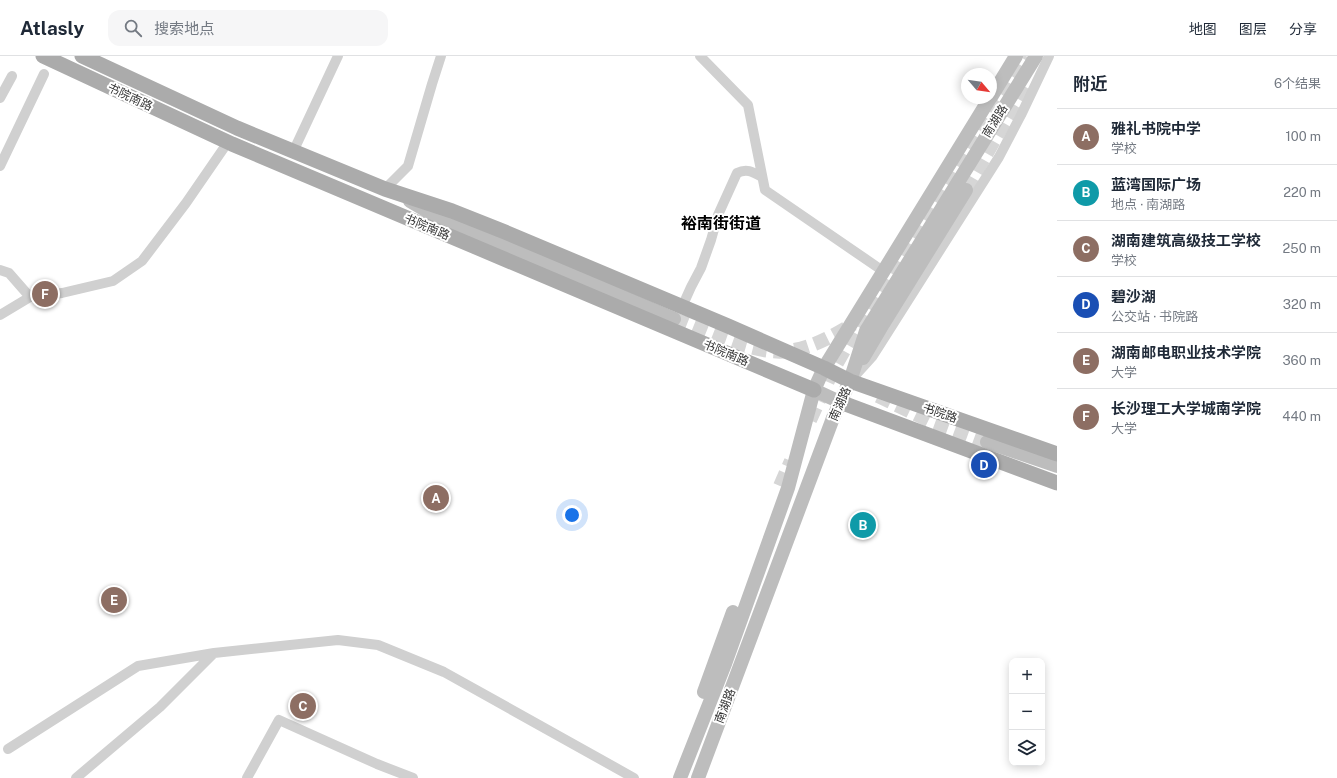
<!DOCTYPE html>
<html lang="zh">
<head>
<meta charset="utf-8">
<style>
	body { margin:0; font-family:"Public Sans","Noto Sans SC",sans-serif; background:#f6f6f7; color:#1f2937 }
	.controls { position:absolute; right:12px; bottom:12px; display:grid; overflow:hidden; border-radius:8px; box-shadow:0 2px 10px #0003 }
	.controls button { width:36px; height:36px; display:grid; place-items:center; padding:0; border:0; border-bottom:1px solid #e0e1e3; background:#fff; color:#1f2937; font:20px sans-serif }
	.compass { position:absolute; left:961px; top:12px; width:36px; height:36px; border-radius:50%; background:#fff; box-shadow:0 2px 10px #0003; rotate:119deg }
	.you { position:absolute; left:572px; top:459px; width:14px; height:14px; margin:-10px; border:3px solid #fff; border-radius:50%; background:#1a73e8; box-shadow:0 0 0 6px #1a73e833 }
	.badge { display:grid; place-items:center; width:26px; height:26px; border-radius:50%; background:#ea580c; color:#fff; font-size:13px; font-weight:700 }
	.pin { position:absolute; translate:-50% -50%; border:2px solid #fff; box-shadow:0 1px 4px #0006 }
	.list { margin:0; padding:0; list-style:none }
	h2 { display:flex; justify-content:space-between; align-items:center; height:52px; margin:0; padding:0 16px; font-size:17px }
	h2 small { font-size:13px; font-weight:400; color:#747a83 }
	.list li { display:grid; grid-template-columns:26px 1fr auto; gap:12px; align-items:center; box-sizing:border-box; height:56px; padding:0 16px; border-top:1px solid #e0e1e3 }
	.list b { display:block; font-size:15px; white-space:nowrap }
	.list p { margin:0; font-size:13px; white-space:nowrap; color:#747a83 }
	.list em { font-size:13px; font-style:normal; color:#747a83 }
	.icon { flex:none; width:22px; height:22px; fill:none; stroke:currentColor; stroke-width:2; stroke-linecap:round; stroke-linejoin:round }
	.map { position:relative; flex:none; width:1057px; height:722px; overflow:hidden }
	header { display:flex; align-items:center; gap:24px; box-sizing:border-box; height:56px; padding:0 20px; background:#fff; border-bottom:1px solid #e0e1e3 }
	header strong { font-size:19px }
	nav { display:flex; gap:22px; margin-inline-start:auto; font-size:14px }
	.search { width:280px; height:36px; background:#f6f6f7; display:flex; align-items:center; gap:10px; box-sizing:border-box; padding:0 14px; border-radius:12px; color:#747a83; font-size:15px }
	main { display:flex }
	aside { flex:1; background:#fff }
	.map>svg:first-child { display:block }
</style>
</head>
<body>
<header>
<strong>Atlasly</strong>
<div class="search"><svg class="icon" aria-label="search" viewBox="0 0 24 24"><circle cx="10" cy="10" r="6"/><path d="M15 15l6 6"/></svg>搜索地点</div>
<nav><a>地图</a><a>图层</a><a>分享</a></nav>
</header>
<main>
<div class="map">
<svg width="1057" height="722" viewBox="0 0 1057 722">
	<rect width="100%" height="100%" fill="#fff"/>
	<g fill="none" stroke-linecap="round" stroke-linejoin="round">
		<path stroke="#d6d6d6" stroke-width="14" stroke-dasharray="14 7" stroke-linecap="butt" d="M966,134L1025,30
			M674,263C704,274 757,300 788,295C812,292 833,280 853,268
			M878,340L930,365L987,386
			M810,364L833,314L862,263L1026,0
			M780,430L791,405"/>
		<path stroke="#d0d0d0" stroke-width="10" d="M700,0L748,49L765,134L883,215
			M0,42L12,20
			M293,96L338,0
			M0,110L44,18
			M385,133L408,110L432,28L441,0
			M0,214L9,217L30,241
			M682,251L691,231L701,212L711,184L718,159L737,117C747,112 753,116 762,121
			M0,259L30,241L62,237L113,225L142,205L186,147L228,86
			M853,322L872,301L881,287L999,101L1021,59L1049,0
			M8,693L138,610L214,597L338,584L378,589L444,616L634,722
			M76,722L160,651L214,597
			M247,722L279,664L377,708L413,722"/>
		<path stroke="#bdbdbd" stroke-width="14" d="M991,41L1016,0
			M410,145L427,155L674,263
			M863,302L883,268L966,134
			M814,334L840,346
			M987,386L1057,410
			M704,636L733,556
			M680,722L725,608L788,432L814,334L824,312L990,42
			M698,722L833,362L850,325L866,275L1036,0"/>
		<path stroke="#ababab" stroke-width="15" d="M43,0L232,88L814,334
			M82,0L237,72L385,133L452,155L505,176L728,270L824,312L850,325L1057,398
			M840,346L1057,427"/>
	</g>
	<g text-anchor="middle" stroke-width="4" stroke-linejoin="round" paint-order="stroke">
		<g font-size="12" fill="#333" stroke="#fff">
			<text transform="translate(130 41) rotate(25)" y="4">书院南路</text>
			<text transform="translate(995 65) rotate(-58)" y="4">南湖路</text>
			<text transform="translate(427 171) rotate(23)" y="4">书院南路</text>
			<text transform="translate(726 297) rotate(23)" y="4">书院南路</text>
			<text transform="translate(840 348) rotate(-66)" y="4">南湖路</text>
			<text transform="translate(940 357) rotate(19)" y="4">书院路</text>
			<text transform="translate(725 650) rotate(-69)" y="4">南湖路</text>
		</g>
		<g font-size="16" font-weight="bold" fill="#000" stroke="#fff">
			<text x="721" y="173">裕南街街道</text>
		</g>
	</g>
</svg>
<div class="controls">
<button>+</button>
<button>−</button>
<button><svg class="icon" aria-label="layers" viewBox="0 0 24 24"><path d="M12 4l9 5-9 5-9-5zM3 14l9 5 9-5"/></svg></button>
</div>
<svg class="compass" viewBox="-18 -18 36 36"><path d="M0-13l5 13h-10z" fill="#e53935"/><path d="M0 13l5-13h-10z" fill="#747a83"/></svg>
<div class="you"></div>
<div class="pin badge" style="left:436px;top:442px;background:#8d6e63">A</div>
<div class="pin badge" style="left:863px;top:469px;background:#0f9aa8">B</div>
<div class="pin badge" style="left:303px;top:650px;background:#8d6e63">C</div>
<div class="pin badge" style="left:984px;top:409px;background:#1a4fb4">D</div>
<div class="pin badge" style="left:114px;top:544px;background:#8d6e63">E</div>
<div class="pin badge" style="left:45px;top:238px;background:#8d6e63">F</div>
</div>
<aside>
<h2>附近<small>6个结果</small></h2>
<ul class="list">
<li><span class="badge" style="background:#8d6e63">A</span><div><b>雅礼书院中学</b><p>学校</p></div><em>100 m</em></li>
<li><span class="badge" style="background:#0f9aa8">B</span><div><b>蓝湾国际广场</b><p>地点 · 南湖路</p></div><em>220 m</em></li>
<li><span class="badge" style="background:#8d6e63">C</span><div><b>湖南建筑高级技工学校</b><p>学校</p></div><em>250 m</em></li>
<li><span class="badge" style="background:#1a4fb4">D</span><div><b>碧沙湖</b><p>公交站 · 书院路</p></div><em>320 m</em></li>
<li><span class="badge" style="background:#8d6e63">E</span><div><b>湖南邮电职业技术学院</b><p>大学</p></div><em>360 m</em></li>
<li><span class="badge" style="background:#8d6e63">F</span><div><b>长沙理工大学城南学院</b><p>大学</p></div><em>440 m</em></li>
</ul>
</aside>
</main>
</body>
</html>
